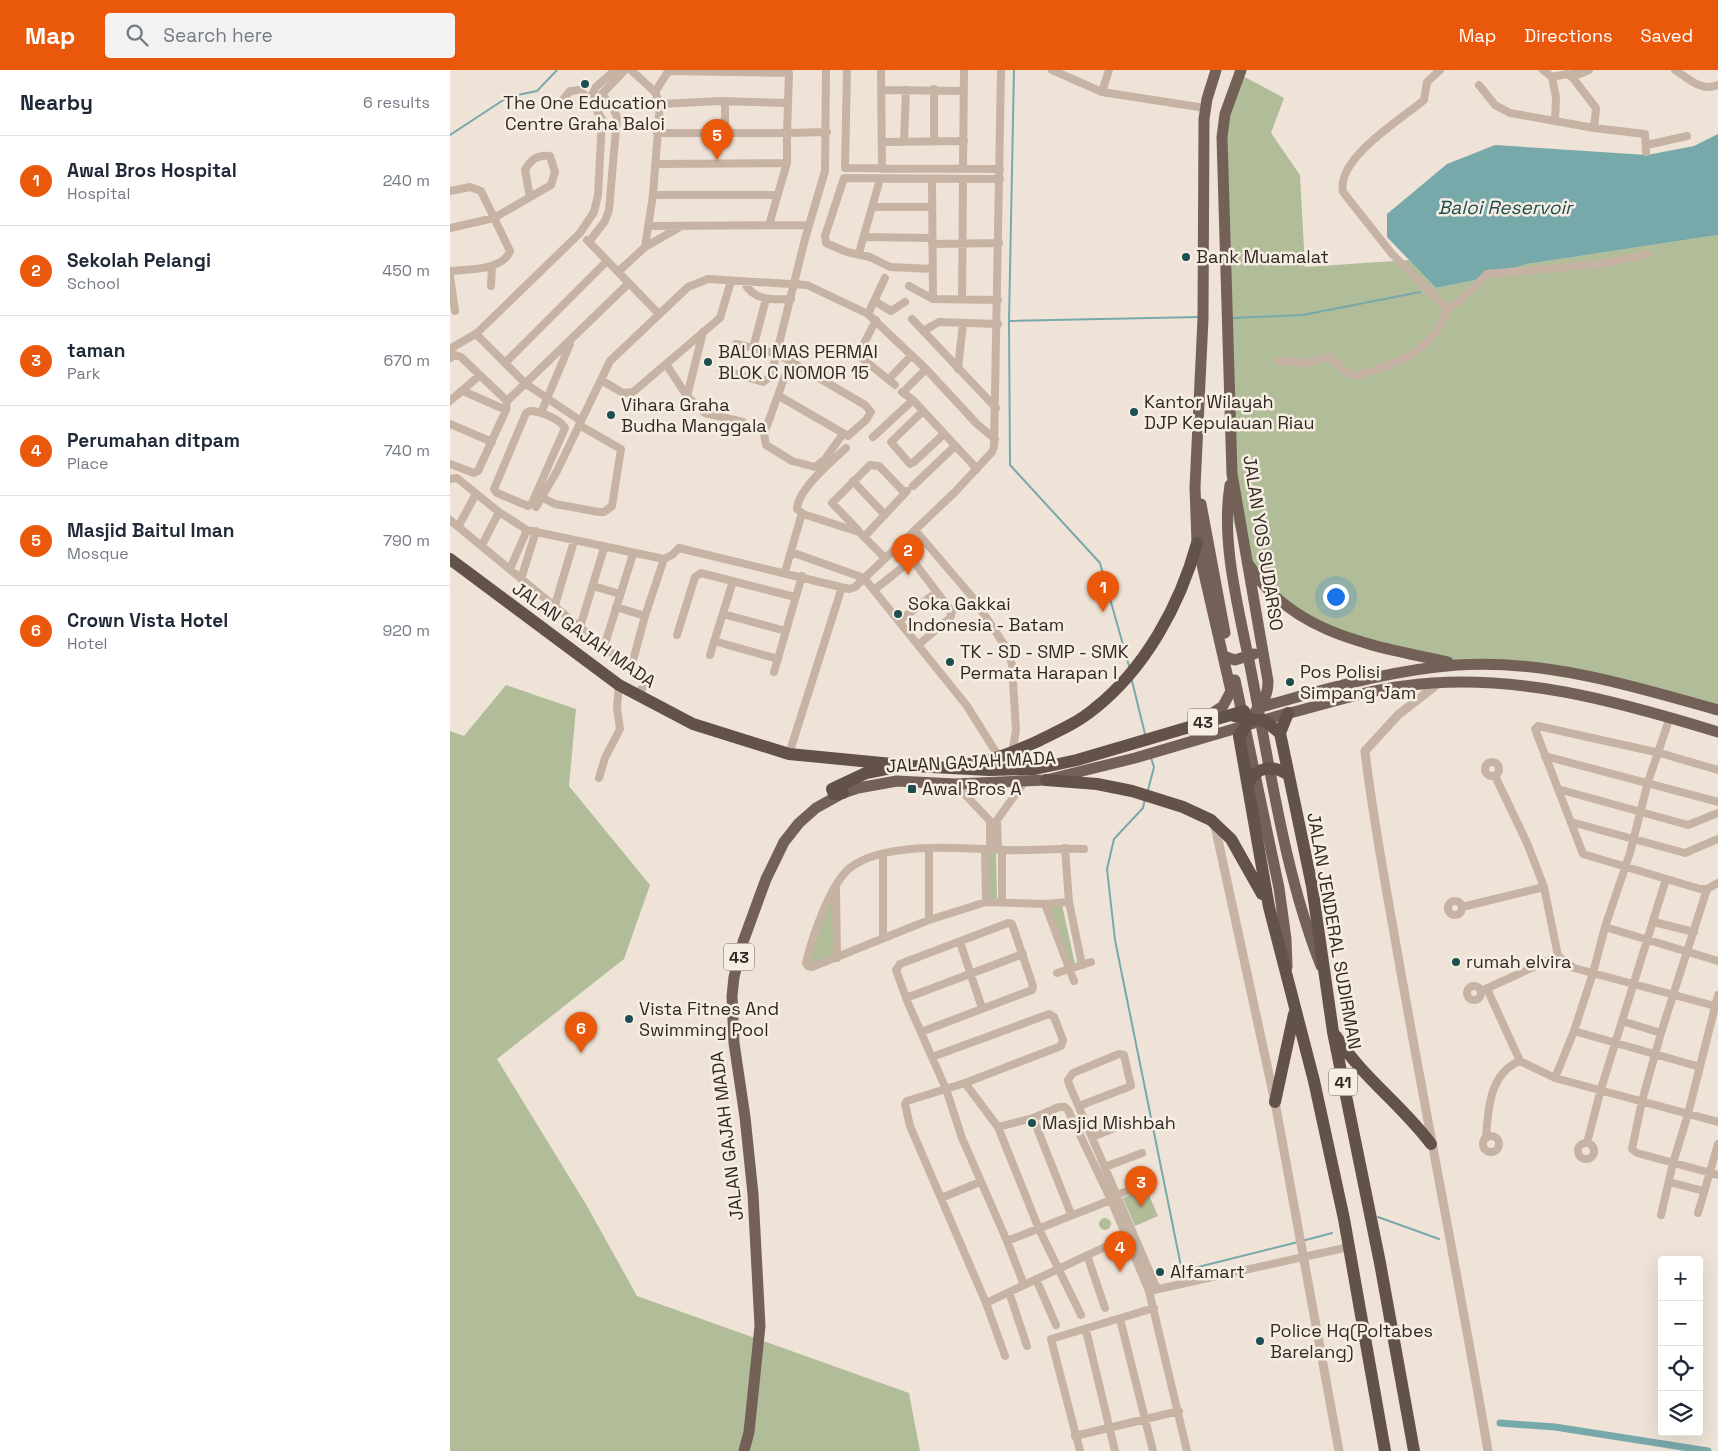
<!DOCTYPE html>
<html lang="en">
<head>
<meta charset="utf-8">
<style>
	body { margin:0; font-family:"Space Grotesk",sans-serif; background:#f2f2f3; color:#1f2937 }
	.controls { position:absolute; right:15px; bottom:15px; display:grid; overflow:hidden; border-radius:5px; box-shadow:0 5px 20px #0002 }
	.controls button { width:45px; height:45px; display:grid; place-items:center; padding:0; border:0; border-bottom:1px solid #e0e1e3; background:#fff; color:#1f2937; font:25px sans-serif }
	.you { position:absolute; left:885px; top:526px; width:18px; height:18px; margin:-12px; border:4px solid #fff; border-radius:50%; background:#1a73e8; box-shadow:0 0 0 8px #1a73e833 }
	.badge { display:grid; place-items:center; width:32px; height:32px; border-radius:50%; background:#ea580c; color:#fff; font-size:16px; font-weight:700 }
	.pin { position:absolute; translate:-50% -41px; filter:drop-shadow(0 1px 2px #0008) }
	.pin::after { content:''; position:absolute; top:26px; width:18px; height:15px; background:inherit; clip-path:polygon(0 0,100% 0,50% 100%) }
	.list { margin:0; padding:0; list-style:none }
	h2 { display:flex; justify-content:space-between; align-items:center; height:65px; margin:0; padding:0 20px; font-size:21px }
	h2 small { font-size:16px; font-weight:400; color:#747a83 }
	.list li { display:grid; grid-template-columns:32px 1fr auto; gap:15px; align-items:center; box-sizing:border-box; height:90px; padding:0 20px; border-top:1px solid #e0e1e3 }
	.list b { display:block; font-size:19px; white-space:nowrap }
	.list p { margin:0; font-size:16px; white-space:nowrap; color:#747a83 }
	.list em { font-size:16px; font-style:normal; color:#747a83 }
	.icon { flex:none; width:28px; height:28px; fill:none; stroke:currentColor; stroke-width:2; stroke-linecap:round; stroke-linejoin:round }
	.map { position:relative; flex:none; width:1268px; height:1381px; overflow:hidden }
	header { display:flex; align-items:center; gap:30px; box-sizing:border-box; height:70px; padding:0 25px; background:#ea580c; color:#fff }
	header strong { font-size:24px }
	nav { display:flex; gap:28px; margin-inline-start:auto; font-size:18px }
	.search { width:350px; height:45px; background:#f2f2f3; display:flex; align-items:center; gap:12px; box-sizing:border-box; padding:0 18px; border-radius:5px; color:#747a83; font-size:19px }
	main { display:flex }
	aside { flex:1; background:#fff }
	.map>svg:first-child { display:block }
</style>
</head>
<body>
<header>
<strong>Map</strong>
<div class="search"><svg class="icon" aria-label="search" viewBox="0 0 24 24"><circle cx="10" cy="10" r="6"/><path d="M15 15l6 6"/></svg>Search here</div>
<nav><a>Map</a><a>Directions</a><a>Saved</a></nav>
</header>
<main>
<aside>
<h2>Nearby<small>6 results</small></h2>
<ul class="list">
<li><span class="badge">1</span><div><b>Awal Bros Hospital</b><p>Hospital</p></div><em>240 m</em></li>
<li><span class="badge">2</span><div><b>Sekolah Pelangi</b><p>School</p></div><em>450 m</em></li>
<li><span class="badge">3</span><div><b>taman</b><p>Park</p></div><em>670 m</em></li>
<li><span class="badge">4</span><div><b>Perumahan ditpam</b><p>Place</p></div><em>740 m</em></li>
<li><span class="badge">5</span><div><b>Masjid Baitul Iman</b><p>Mosque</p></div><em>790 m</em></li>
<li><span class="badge">6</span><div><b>Crown Vista Hotel</b><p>Hotel</p></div><em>920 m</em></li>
</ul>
</aside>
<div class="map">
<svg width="1268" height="1381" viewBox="0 0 1268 1381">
	<rect width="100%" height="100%" fill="#efe3d7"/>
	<path fill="#b1bd99" d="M789,4L834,28L821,63L850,105L855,197L959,190L986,218L1026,210L1077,194L1268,165V645L1152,614L1066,599L975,593L918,580L892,568L847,540L819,513L792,480L782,447L773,66Z
		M56,615L126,639L119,716L200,815L174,889L47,989L137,1136L187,1226L459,1323L470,1381H0V661L14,666Z
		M532,782H546L547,828L534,830Z
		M383,829L384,885L359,895L358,892L378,835Z
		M612,835L625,894L618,896L597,837Z
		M696,1118L708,1146L685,1156L673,1128Z
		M649 1154a6 6 0 1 1 12 0a6 6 0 1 1-12 0Z"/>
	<path fill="#78a9aa" d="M1268,64V165L1077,194L1026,210L986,218L937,167V144L997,94L1045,75L1197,85L1244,76Z"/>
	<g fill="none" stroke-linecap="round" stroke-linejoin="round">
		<path stroke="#78a9aa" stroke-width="2" d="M564,0L559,251L560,395L650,493L679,596
			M0,65L58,27L87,21L107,0
			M783,248L853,245L970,222
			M559,251L749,247
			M682,611L695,664
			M698,720L704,697L701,688
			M695,729L693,738L664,769L657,799L665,870L732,1201L848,1172
			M928,1147L989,1169
			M852,1171L882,1163"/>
		<path stroke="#78a9aa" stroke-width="7" d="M1050,1353L1105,1357L1258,1381"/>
		<path stroke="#c6b3a4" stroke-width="8" d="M181,0L205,22
			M397,0L395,98L550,99
			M431,0L432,99
			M602,0L652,22L755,38
			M1093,0L1102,7L1117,4L1122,7L1139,0
			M1124,0L1123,8L1146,38L1144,58
			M1225,0C1239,9 1251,22 1268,15
			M219,1L339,3L338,33
			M1102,7L1106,27L1105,51
			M1029,15L1045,35L1060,43L1144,58L1195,64L1196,82
			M484,19V70
			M431,20L513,21
			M652,22L659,0
			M140,29L146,17L165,0
			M207,63H337L338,33L270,31L210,34
			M275,63V32
			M454,71L456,20
			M432,72L514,71
			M1197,75L1237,66
			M205,94L337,93V63L377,62
			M513,98L514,0
			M482,110L483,229
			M0,121L20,117L31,121L60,181C53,201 17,199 0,201
			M203,125H327
			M423,137H482
			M319,155L337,93
			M200,156L359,155
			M0,158L44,148L101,115L105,102L100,86C87,85 81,89 75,100L80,127
			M414,167L482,168
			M137,170L208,243
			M139,172L155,151L159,140L167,47L164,40L152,24L175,0
			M482,174L549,173
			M195,177L230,157
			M409,183L430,109
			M483,199L440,197L420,187L397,182L376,173L375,166L394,108L550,109
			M169,201L195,177L203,125L210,34L205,22L219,0
			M0,206L5,241
			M294,212C303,231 322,230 341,229
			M41,216L42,196
			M459,216L483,229L548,230
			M512,230L513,109
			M426,232L441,241L455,232
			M996,239L1010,231L1037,204L1150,194L1197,184
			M418,244L435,208
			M462,249L546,338
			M426,250L408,285L445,315
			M473,261L489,252L548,254
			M253,262L237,326L255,343L293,352
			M26,264L76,314L131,351
			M286,274L328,284L415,335L421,342L416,350L398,366L329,326
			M303,278L316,229
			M0,279L27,263L130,163L144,142L148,125L152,49L140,29L129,20L120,21L112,31
			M0,288L5,285L11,287L57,331
			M829,291L860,293L869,289L879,287C891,294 895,308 910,305C924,300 940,296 953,289C969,282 993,258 997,241L994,236L942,184L893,122C886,88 952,49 974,30L977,12L990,0
			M340,292L314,364L316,375L342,391L365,397L375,389L393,364
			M55,293L157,191
			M216,294L237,326
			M271,299L313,312L321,306L355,169L375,101L376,0
			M508,299L513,253
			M439,309L461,286
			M151,310L173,323L183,322L270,248L281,211
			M457,318L476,299
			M13,321L56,340
			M452,322L463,330L527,399
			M0,331L30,305
			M80,341C90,341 110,349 115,358L82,433L78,436L47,423L44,419L76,343Z
			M473,341L441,372L460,394L464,392L494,364
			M91,343L120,274
			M0,354L42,372
			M423,367L463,330
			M396,378C382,391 348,419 347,439L353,444L409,462L435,488
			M0,394L24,403L28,401L56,340L57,331L179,213
			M0,409L7,408L49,442L77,460L214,489L222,485L229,478L399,519L405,517L505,422L542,382L544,377L551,0
			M403,411L435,445
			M463,416L505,376
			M91,427L105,434L149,442H154L162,436L171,379L129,355
			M86,437L107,401L160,291L238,217L258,209L357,215L418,244L476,299L527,354L545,369
			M0,450L154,577L195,608L196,614L186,625
			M9,455L26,424
			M408,460L382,433L420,395L429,396L455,423
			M465,460L524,529L559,582L562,595L566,660L562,684
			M414,467L457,421
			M32,475L49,442
			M341,482L414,508L517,636L549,687
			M60,499L77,460
			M335,502L352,443
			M71,509L86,461
			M143,516L170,524
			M424,520L458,493L461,492L467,496L502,542L500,548L468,575
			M105,535L124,471
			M166,537L195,546
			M273,544L336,561
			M449,551L487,522
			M130,557L154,478
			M227,565L245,507L251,503L345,527
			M264,571L328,589
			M154,577L183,484
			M260,585L283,511
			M181,598L195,546L214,489
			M324,602L352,506
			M339,684L392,517
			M1095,686L1268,732
			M1035 699a7 7 0 1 1 14 0a7 7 0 1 1-14 0Z
			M1268,700L1210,683L1088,656L1085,659L1133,784L1250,819H1257L1268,813
			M1045,706L1077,773L1094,817L1108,886L1124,898L1265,936
			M149,708L155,688L170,659L167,638L169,615
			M505,714L540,751V779
			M1108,719L1238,755L1268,743
			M1121,752L1235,783L1268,769
			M615,778L619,832L632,895
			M479,779V850
			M535,779L536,832
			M548,779L547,750L575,711
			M433,784V868
			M386,818L387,888
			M1257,819L1211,963L1192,1031L1182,1079L1187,1083L1268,1105
			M552,831V780
			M998 838a7 7 0 1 1 14 0a7 7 0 1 1-14 0Z
			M619,832L595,834L536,832L479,850L362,897L358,896L356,893C362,868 380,813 401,797C437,771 511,778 554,780C580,781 607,778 634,779
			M595,834L624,911
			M1012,837L1094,817
			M1204,852L1244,862
			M1155,857L1268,891
			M510,872L532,938
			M607,903L641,892
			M1017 923a7 7 0 1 1 14 0a7 7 0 1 1-14 0Z
			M1037,919L1070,991L1105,1008L1268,1052
			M1031,921L1108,886
			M456,928L573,884
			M1172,951L1211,963
			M1124,961L1250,997
			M471,962L582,920L583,916L562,854L558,853L450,894L446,900L458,933L496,1019L512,1068L557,1171L574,1215
			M482,987L599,944L604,947L613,970L611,976L515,1013L457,1031L455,1034L460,1056L536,1233L555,1286
			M1105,1008L1124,961L1143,903L1155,857L1180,783L1198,712L1220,647
			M515,1013L548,1057L589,1159L631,1245
			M629,1036L681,1016L674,985L669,984L623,1003L618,1010L619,1014L707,1219
			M583,1048L621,1144
			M548,1057L583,1048L609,1037H615L618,1040L661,1130L699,1221L737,1381
			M1033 1074a8 8 0 1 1 16 0a8 8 0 1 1-16 0Z
			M642,1067L672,1055
			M1036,1068C1038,1041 1039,1003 1070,991
			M1137,1073L1151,1019L1216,809
			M1128 1081a8 8 0 1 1 16 0a8 8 0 1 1-16 0Z
			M655,1097L692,1083
			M1219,1112L1254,1121
			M666,1125L703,1112
			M491,1128L530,1112
			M1248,1143L1268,1074
			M1211,1145L1223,1093L1238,1044L1268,925
			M557,1171L661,1130
			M637,1185L655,1238
			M586,1209L606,1255
			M704,1220L899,1177
			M559,1222L577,1276
			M536,1233L676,1167
			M670,1249L703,1381
			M636,1260L665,1381
			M625,1366L729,1341
			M630,1381L601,1269L704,1238"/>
		<path stroke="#c6b3a4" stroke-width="9" d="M989,613L948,645L915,681C923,750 936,817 948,886C977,1051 1010,1216 1038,1381
			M765,756L825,1032L889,1381"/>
		<path stroke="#736057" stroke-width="11" d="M791,0L775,44L772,67L782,404L818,611C818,630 809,640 794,652
			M780,415C770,475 791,547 802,606C821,703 835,804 871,896
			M751,434L775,563
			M799,495C843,565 925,576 998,592
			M773,586L785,590L804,584
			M785,610L829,818L836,869L837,897
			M807,638C874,620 939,600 1007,595C1095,589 1184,616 1268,640
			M832,645C873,635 913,621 954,616C1061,601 1167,631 1268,662
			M752,650L773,636L781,621L747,473L745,417L753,249L754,49L757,29L766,0
			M294,1381L299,1362L310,1256L303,1124L295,1047L284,973L282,926L284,907L293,872L316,809L334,772L349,753L366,738L393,723L408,718L447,711L505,714L596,710L685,688L838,643"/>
		<path stroke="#62524a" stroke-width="12" d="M0,489L169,615L243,654L339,684L463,696L539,700L585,699L627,690L794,641
			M838,643L830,663L862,816L883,962L930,1193L964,1381
			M784,646L815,651L830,663
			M796,656L789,666L819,837L864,1011L894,1149L935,1381
			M519,694C542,691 563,682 584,673C604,663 626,654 644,639C695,599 730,535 747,473
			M596,710L647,714L682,721L733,737L761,750L781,769L812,824
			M798,713C807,697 822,694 837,704
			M393,723L384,724L382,719L416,703L441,698
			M886,966C911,1006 953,1036 981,1074
			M825,1032L844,944"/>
	</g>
	<g fill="#1e4e51" stroke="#f7eee3" stroke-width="2">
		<circle cx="135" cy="14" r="5"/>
		<circle cx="736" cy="187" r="5"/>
		<circle cx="258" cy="292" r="5"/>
		<circle cx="684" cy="342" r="5"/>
		<circle cx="161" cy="345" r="5"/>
		<circle cx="448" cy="544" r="5"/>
		<circle cx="500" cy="592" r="5"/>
		<circle cx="840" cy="612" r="5"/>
		<rect x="457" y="714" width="10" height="10" rx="2.5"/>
		<circle cx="1006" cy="892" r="5"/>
		<circle cx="179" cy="949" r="5"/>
		<circle cx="582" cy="1053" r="5"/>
		<circle cx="710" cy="1202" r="5"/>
		<circle cx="810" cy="1271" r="5"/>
	</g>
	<g text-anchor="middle" stroke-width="5" stroke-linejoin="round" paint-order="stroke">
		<g fill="#f7eee3" stroke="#6d645e" stroke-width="1">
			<rect x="738" y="638.5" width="30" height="27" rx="4"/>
			<rect x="274" y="873.5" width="30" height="27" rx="4"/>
			<rect x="879" y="998.5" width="28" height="27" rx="4"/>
		</g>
		<g font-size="16" font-weight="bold" fill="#322925">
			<text x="753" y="658">43</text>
			<text x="289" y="893">43</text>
			<text x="893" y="1018">41</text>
		</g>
		<g font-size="18" fill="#322925" stroke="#f7eee3" text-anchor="start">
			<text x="135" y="39" text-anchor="middle">The One Education<tspan x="135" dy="21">Centre Graha Baloi</tspan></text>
			<text x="746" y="193">Bank Muamalat</text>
			<text x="268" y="288">BALOI MAS PERMAI<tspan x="268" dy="21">BLOK C NOMOR 15</tspan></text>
			<text x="694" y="338">Kantor Wilayah<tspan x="694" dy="21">DJP Kepulauan Riau</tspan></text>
			<text x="171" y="341">Vihara Graha<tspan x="171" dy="21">Budha Manggala</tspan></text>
			<text x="458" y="540">Soka Gakkai<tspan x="458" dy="21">Indonesia - Batam</tspan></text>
			<text x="510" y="588">TK - SD - SMP - SMK<tspan x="510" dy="21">Permata Harapan I</tspan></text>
			<text x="850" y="608">Pos Polisi<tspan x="850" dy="21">Simpang Jam</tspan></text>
			<text x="472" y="725">Awal Bros A</text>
			<text x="1016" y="898">rumah elvira</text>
			<text x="189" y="945">Vista Fitnes And<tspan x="189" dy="21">Swimming Pool</tspan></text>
			<text x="592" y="1059">Masjid Mishbah</text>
			<text x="720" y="1208">Alfamart</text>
			<text x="820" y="1267">Police Hq(Poltabes<tspan x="820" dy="21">Barelang)</tspan></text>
		</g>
		<g font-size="18" fill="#322925" stroke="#f7eee3">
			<text transform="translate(813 473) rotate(81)" y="6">JALAN YOS SUDARSO</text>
			<text transform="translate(134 565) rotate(35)" y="6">JALAN GAJAH MADA</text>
			<text transform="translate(521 692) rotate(-3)" y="6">JALAN GAJAH MADA</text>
			<text transform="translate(884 861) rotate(80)" y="6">JALAN JENDERAL SUDIRMAN</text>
			<text transform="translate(277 1066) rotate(-97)" y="6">JALAN GAJAH MADA</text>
		</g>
		<g font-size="19" font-style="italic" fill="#1e4e51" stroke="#f7eee3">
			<text x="1055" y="144">Baloi Reservoir</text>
		</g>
	</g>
</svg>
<div class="controls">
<button>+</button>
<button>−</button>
<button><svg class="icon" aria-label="locate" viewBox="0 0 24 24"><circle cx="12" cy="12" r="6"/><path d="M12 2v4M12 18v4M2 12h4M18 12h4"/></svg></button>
<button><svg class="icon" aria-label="layers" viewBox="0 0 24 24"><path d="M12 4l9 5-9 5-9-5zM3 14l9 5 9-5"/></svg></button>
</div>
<div class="you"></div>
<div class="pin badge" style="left:653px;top:542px">1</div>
<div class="pin badge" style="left:458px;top:505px">2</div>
<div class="pin badge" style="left:691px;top:1137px">3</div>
<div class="pin badge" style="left:670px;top:1202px">4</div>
<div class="pin badge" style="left:267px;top:90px">5</div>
<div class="pin badge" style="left:131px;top:983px">6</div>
</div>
</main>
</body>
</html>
